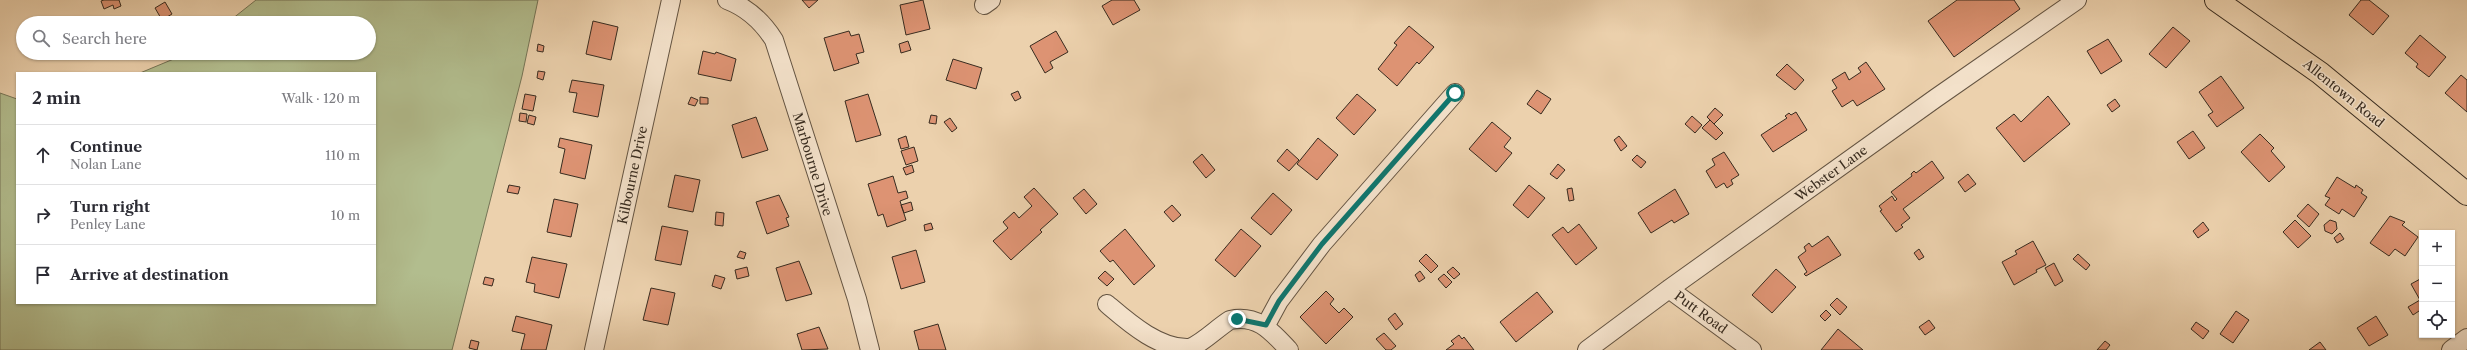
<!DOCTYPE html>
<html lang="en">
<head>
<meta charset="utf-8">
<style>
	body { margin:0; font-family:"Libre Caslon Text",serif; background:#f7f7f7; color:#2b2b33 }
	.controls { position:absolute; right:12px; bottom:12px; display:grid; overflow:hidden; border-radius:0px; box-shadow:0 1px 3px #0004 }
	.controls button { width:36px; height:36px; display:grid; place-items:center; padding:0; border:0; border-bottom:1px solid #e1e1e2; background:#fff; color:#2b2b33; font:20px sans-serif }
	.stop { position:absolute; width:12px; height:12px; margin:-9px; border:3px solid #0f766e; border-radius:50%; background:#fff }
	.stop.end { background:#0f766e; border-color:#fff; box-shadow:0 1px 4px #0008 }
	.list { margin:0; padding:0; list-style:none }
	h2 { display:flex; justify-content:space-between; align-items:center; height:52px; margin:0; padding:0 16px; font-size:17px }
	h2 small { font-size:13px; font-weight:400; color:#7c7c81 }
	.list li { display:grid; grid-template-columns:26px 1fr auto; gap:12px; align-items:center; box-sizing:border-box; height:60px; padding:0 16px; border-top:1px solid #e1e1e2 }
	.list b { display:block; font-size:15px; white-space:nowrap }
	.list p { margin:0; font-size:13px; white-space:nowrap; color:#7c7c81 }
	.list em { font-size:13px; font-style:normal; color:#7c7c81 }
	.icon { flex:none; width:22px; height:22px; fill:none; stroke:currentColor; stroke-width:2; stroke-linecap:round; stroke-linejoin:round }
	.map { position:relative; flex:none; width:2467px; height:350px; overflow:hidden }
	.search { position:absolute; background:#fff; box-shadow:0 1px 3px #0004; left:16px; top:16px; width:360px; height:44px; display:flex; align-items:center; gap:10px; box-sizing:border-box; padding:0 14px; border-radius:22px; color:#7c7c81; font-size:15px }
	.panel { position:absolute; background:#fff; box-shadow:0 1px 3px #0004; left:16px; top:72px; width:360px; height:232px; border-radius:0px }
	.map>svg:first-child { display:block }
</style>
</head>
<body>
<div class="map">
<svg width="2467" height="350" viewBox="0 0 2467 350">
	<rect width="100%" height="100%" fill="#ecd1ad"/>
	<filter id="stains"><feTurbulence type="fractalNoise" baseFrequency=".005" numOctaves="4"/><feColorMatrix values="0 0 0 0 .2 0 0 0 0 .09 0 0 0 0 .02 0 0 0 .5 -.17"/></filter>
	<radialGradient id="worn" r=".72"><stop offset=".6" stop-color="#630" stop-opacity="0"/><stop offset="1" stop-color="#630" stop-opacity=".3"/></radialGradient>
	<path fill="#b2bd8e" stroke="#747456" d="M256,0H538L522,76L452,350H0V93L17,99V303H375V73H140L188,53H369V23H227Z"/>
	<path fill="#dd9373" stroke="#372b1f" d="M104,0H119L121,6L114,9L113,5L104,9L101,1Z
		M802,0H818L809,8Z
		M923,0L930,29L906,35L900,5Z
		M1112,0H1134L1140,10L1113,25L1102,6Z
		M1957,0H2014L2020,9L1954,57L1928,21Z
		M2361,0H2369L2389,16L2373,35L2349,15Z
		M165,2L172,14L162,20L155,8Z
		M593,21L618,27L611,60L586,54Z
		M1409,26L1434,47L1419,64L1417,62L1397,86L1378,69L1397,45L1394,43Z
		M2173,27L2190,41L2166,68L2149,54Z
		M849,31L851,36L859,34L864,52L856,54L859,63L834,71L824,38Z
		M1056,31L1068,52L1050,62L1053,68L1045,73L1030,46Z
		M2420,35L2446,57L2429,77L2416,67L2418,64L2405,53Z
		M2108,39L2122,61L2101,74L2087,51Z
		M908,41L911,50L901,53L899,44Z
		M538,44L544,46L543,52L537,51Z
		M703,51L715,54L716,52L736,59L731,81L698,74Z
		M953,59L982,68L976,89L946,80Z
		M1866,62L1885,89L1857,106L1853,100L1842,107L1832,91L1837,88L1832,80L1845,72L1849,80L1861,72L1858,68Z
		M1787,64L1804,80L1795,90L1776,75Z
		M538,71L545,72L543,80L537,78Z
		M2461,75L2467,80V112L2445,93Z
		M2221,76L2244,108L2217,127L2208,115L2213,112L2199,92Z
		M572,80L604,85L598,117L573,112L577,93L569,92Z
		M1537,90L1551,99L1541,114L1527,104Z
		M1018,91L1021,98L1015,101L1011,94Z
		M525,94L536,96L533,111L522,109Z
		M868,94L881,135L856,142L845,101Z
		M1357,94L1376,110L1354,135L1336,118Z
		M2048,96L2070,124L2024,162L1996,128L2014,114L2021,122Z
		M691,97L698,100L695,106L688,104Z
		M700,97L708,98V104H700Z
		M2115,99L2120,106L2112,112L2107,105Z
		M1715,108L1723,115L1714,124L1707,117Z
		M1796,112L1807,130L1773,152L1761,135L1787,118L1785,116L1789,113L1791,115Z
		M520,113L527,114L526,122L519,121Z
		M529,115L536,117L534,125L527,123Z
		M931,115L937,116L936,124L929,123Z
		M1692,116L1702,125L1695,133L1685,124Z
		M756,117L768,150L742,158L732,125Z
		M950,118L957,128L952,132L944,122Z
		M1710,120L1723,133L1716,140L1702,128Z
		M1492,122L1511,138L1504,147L1512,153L1496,172L1469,149Z
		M2193,131L2205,148L2189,159L2177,142Z
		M2260,134L2274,148L2271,151L2285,167L2269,182L2241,152Z
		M906,136L909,147L901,149L898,139Z
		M1619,136L1627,146L1621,151L1614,140Z
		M560,138L592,145L585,179L560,173L565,149L558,147Z
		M1318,138L1338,155L1317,180L1297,164Z
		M914,147L918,161L906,165L901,151Z
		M1287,149L1299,160L1289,171L1277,161Z
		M1724,152L1739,175L1731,180L1733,184L1727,188L1724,183L1716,188L1706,171L1715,165L1712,159Z
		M1202,154L1215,170L1206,178L1193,162Z
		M1637,155L1646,162L1641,168L1632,160Z
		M1932,161L1944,178L1903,209L1910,218L1901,225L1903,227L1896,232L1880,211L1882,210L1879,206L1892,196L1895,201L1897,199L1891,192L1912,176L1911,174L1914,171L1916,173Z
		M1558,164L1565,170L1557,179L1550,174Z
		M912,165L914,172L906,175L903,168Z
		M1968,174L1976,184L1965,192L1958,182Z
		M675,175L700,180L693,212L668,207Z
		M893,176L898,193L906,191L908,198L900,201L906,220L887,227L883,214L878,216L868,184Z
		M2337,177L2355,188L2356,185L2363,190L2361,193L2367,197L2354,217L2342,209L2339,214L2325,205L2330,198L2325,196Z
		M509,185L520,187L518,194L507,192Z
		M1529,185L1545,198L1528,218L1513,205Z
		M1034,188L1058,214L1040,230L1042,232L1011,260L993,241L1008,228L1003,222L1014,212L1019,218L1032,206L1024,197Z
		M1572,188L1574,200L1569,201L1567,189Z
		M1084,189L1097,204L1086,214L1073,198Z
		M1675,189L1689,214L1674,223L1672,220L1651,233L1638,213Z
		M1273,193L1292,210L1271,235L1251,218Z
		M779,195L789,217L786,218L789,226L767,234L756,202Z
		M554,199L578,204L571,237L547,232Z
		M911,202L913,210L904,213L901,205Z
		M2308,204L2319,214L2309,227L2297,216Z
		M1172,205L1181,215L1173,222L1164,212Z
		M716,212L724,213L723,226L715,225Z
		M2390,216L2405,222L2402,225L2418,237L2405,256L2395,249L2389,256L2370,243Z
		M2295,220L2311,236L2298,248L2283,232Z
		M2330,220L2336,222L2337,229L2332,234L2325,231L2324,225Z
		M2203,222L2209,230L2198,238L2193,231Z
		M931,223L933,229L925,231L924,225Z
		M1579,224L1597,248L1576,265L1552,235L1563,227L1568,233Z
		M662,226L688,231L681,265L655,260Z
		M1125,229L1155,266L1134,285L1113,260L1110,262L1100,251Z
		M1241,229L1261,246L1235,277L1215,260Z
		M2340,233L2344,239L2337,243L2334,238Z
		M1828,236L1841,255L1806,276L1804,274L1807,272L1798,257L1806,251L1804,247L1809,243L1812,247Z
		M2033,241L2046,265L2036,270L2037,272L2014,285L2002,262L2017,254L2015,251Z
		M1919,249L1924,257L1919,260L1914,253Z
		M916,250L925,282L901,289L892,257Z
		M740,251L746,253L744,259L737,257Z
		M1426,254L1438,266L1431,273L1419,261Z
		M2078,254L2090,265L2086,270L2073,259Z
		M532,257L567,264L559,298L534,292L535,284L526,282Z
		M799,261L812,294L786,301L776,268Z
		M2054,263L2063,281L2055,286L2045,268Z
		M747,267L749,276L737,279L735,270Z
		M1453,267L1460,274L1454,279L1447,272Z
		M1776,269L1796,287L1772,313L1752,295Z
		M1105,271L1114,279L1107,286L1098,278Z
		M1420,271L1425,278L1419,282L1415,275Z
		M1444,274L1452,282L1446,288L1438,279Z
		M715,275L725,278L721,289L712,286Z
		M485,277L494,279L492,286L483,284Z
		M2422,278V309L2413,315L2408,307L2420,300L2411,284Z
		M651,288L675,293L668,325L643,320Z
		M1326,291L1334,299L1330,304L1339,313L1344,308L1353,317L1326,344L1300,317Z
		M1537,292L1553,312L1516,342L1500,322Z
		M1837,298L1847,307L1840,315L1830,305Z
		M1826,310L1831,315L1825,321L1820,316Z
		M2236,311L2249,320L2233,343L2220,334Z
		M1395,313L1403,324L1396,330L1388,319Z
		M516,316L552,325L546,350H521L525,334L512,331Z
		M2376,316L2388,335L2369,346L2357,328Z
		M1929,320L1935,328L1925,335L1919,327Z
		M2196,322L2209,331L2203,339L2191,329Z
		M938,324L946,350H919L914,331Z
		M819,327L828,349L802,350L797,334Z
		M1838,329L1863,350H1821Z
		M1384,333L1396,346L1391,350H1386L1376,339Z
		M1459,335L1462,339L1464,337L1474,350H1446L1454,344L1451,341Z
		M471,340L479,342L477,350L469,348Z
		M2105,341L2110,345L2106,350H2097Z
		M2320,342L2326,350H2309Z"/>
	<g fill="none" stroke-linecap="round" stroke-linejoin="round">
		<defs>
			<path id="minor" d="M727,0C748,8 762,21 774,40L857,299L870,350
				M984,5L991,0
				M1669,289L1752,350
				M1107,304C1127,321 1159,350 1190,348C1204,342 1217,328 1230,320C1258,314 1272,332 1289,350
				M1266,325L1279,301L1322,244L1455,93
				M594,350L671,0
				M1587,350L1669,289L1936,98L2077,0
				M2451,350L2467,338"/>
			<path id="primary" d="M2216,0L2320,73L2467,194"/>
		</defs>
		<use href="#minor" stroke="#645442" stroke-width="20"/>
		<use href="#primary" stroke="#372b1f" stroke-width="24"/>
		<use href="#minor" stroke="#f3e1ca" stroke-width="18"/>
		<use href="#primary" stroke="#ecd1ad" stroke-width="22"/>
	</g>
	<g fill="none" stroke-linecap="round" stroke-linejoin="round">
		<path stroke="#0f766e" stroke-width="5" d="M1237,319L1266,325L1279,301L1322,244L1455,93"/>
	</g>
	<g text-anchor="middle" stroke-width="3" stroke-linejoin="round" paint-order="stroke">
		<g font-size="13" fill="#372b1f" stroke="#f3e1ca">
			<text transform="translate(2344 93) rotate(39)" y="5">Allentown Road</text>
			<text transform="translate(813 164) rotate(73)" y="5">Marbourne Drive</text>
			<text transform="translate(1831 173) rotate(-36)" y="5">Webster Lane</text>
			<text transform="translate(632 175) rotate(-78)" y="5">Kilbourne Drive</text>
			<text transform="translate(1701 312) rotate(36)" y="5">Putt Road</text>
		</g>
	</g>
	<rect width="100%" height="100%" filter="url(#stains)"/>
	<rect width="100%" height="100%" fill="url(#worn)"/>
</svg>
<div class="controls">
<button>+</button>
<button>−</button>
<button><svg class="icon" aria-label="locate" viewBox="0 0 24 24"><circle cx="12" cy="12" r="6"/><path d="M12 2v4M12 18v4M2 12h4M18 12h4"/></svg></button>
</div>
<div class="stop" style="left:1455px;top:93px"></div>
<div class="stop end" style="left:1237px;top:319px"></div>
<div class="search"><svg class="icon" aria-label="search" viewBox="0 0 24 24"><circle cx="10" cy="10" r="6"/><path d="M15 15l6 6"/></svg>Search here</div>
<section class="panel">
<h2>2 min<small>Walk · 120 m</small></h2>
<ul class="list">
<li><svg class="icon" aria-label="ahead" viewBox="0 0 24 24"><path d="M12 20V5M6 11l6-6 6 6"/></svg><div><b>Continue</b><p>Nolan Lane</p></div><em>110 m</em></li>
<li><svg class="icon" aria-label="right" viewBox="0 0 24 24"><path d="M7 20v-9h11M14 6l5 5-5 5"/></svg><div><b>Turn right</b><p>Penley Lane</p></div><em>10 m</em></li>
<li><svg class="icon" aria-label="arrive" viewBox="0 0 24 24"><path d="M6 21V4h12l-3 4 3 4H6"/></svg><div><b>Arrive at destination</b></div></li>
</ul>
</section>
</div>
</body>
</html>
